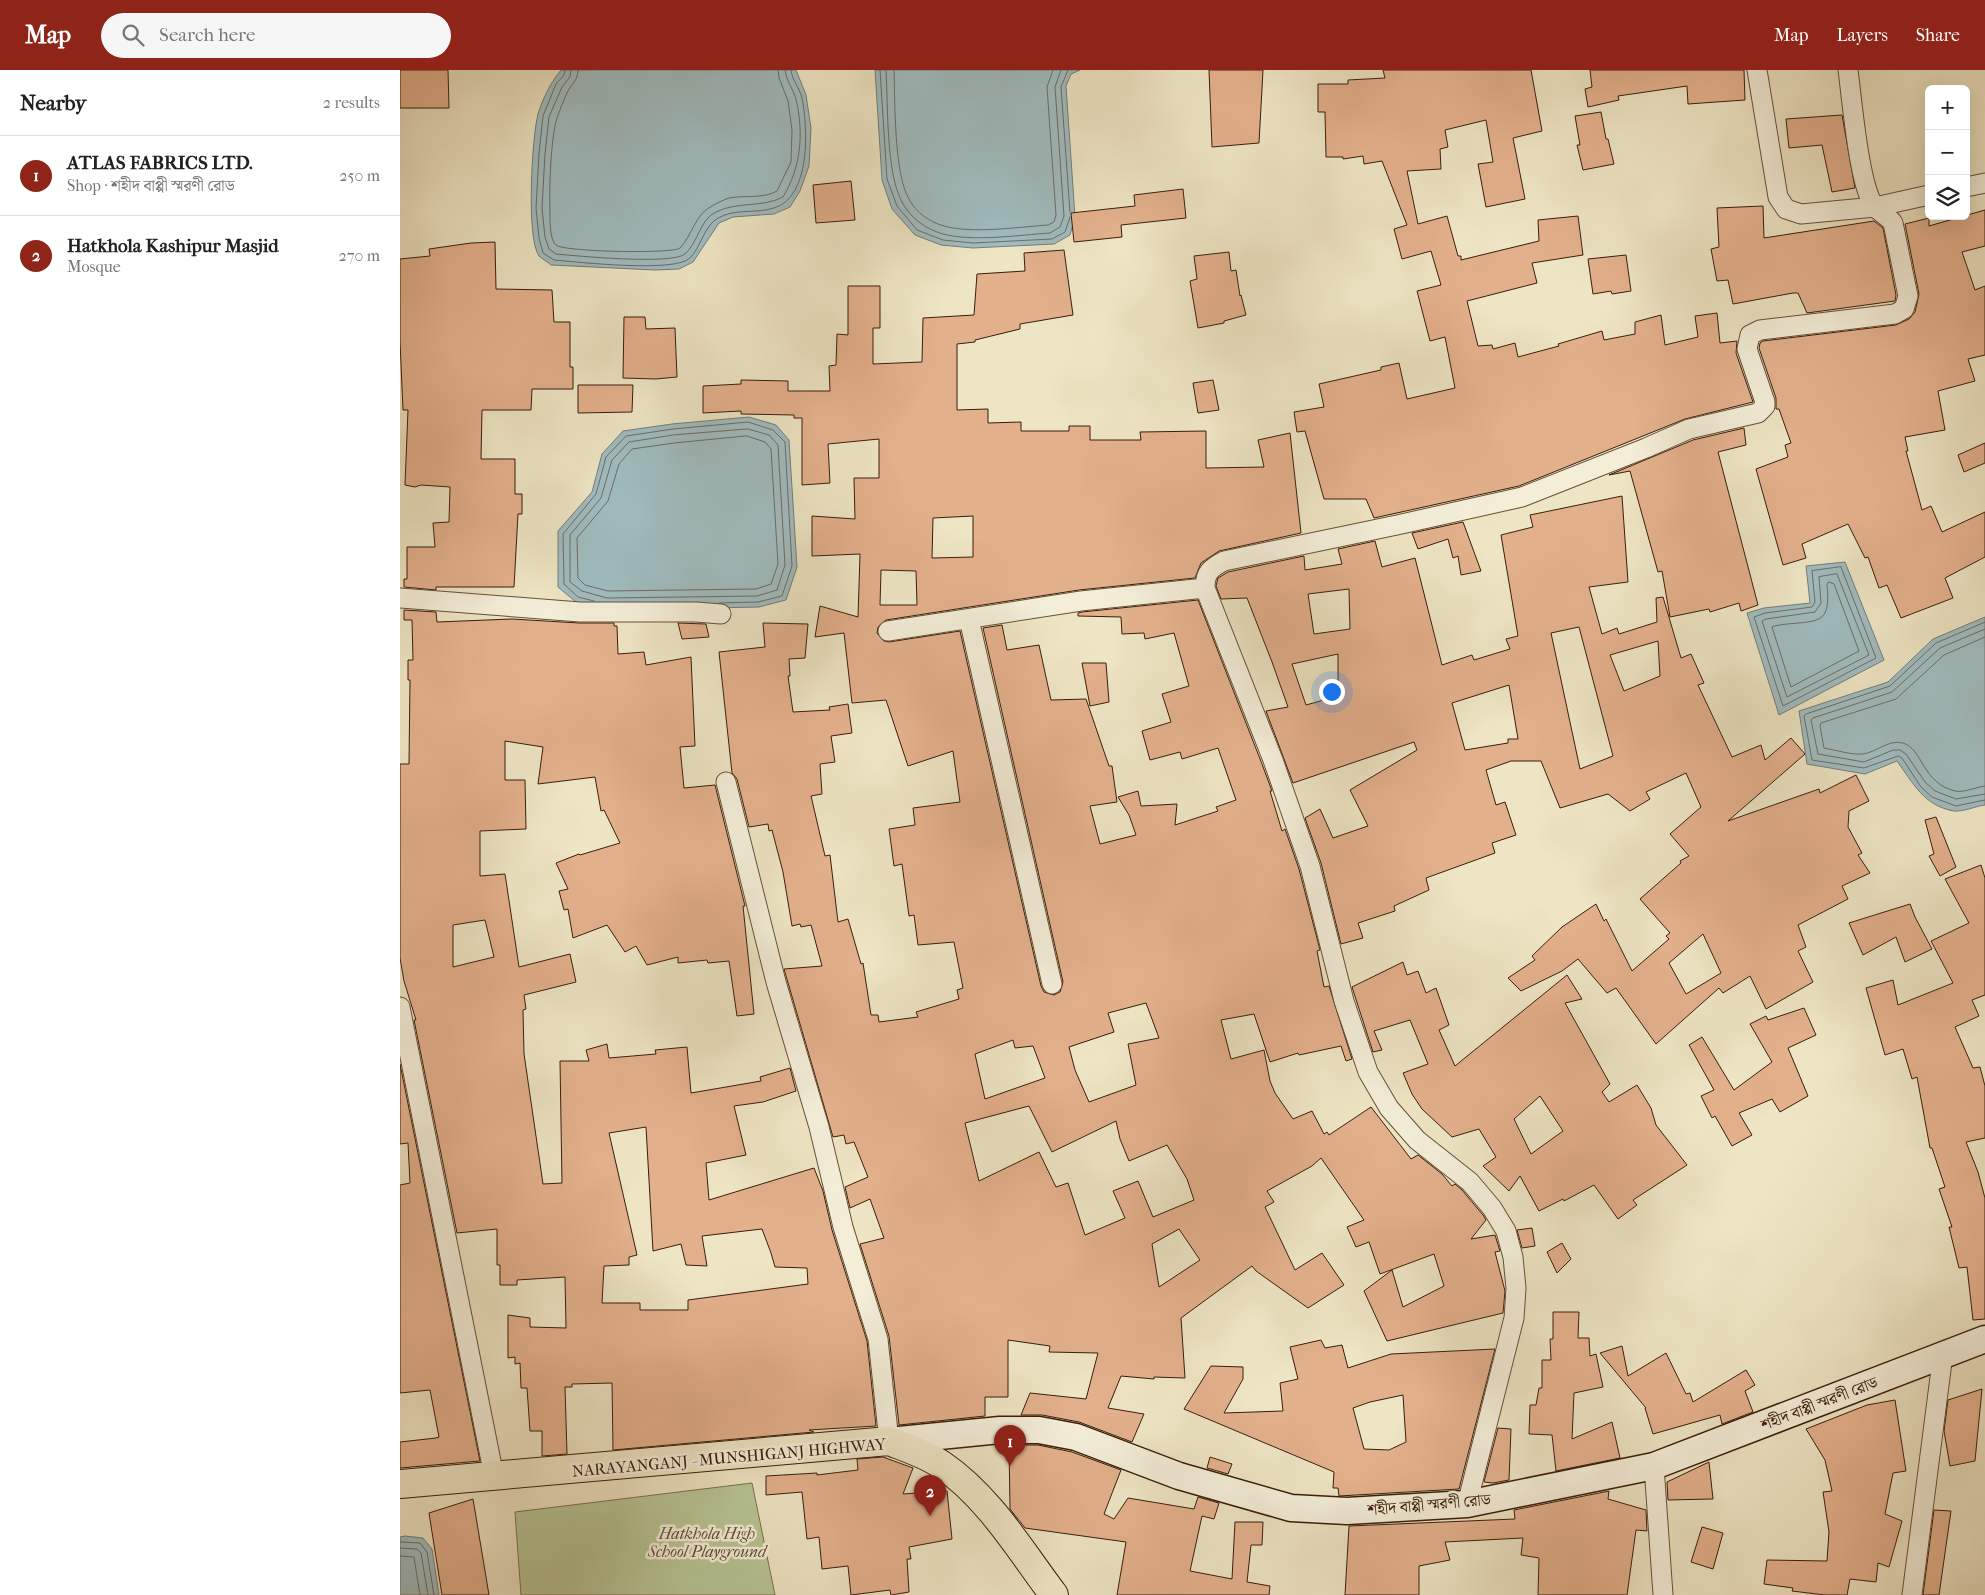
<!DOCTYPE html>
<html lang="en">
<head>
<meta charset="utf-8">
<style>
	body { margin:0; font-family:"IM FELL French Canon","Noto Serif Bengali",serif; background:#f6f6f6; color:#222 }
	.controls { position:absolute; right:15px; top:15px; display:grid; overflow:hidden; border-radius:8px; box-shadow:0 5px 20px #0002 }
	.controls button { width:45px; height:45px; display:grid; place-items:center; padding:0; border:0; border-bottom:1px solid #e0e0e0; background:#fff; color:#222; font:25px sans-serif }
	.you { position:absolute; left:931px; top:621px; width:18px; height:18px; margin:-12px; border:4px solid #fff; border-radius:50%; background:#1a73e8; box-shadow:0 0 0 8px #1a73e833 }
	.badge { display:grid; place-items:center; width:32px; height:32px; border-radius:50%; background:#8f2418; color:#fff; font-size:16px; font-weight:700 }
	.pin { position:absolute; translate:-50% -41px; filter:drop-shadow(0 1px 2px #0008) }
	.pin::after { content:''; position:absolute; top:26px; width:18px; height:15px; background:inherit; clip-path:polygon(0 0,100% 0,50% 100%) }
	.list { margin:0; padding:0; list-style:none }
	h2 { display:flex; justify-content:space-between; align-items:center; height:65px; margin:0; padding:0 20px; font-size:21px }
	h2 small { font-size:16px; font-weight:400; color:#767676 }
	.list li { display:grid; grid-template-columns:32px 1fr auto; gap:15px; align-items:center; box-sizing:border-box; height:80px; padding:0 20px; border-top:1px solid #e0e0e0 }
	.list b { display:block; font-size:19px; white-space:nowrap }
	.list p { margin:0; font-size:16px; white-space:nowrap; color:#767676 }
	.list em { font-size:16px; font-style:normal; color:#767676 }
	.icon { flex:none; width:28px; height:28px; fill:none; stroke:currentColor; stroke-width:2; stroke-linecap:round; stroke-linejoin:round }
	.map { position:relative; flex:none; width:1585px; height:1525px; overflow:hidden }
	header { display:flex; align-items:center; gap:30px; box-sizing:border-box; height:70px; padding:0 25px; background:#8f2418; color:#fff }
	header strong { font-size:24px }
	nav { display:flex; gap:28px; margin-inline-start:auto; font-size:18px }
	.search { width:350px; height:45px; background:#f6f6f6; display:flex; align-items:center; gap:12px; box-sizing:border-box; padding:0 18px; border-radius:28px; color:#767676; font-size:19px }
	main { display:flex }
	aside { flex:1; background:#fff }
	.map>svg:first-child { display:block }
</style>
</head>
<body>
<header>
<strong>Map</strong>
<div class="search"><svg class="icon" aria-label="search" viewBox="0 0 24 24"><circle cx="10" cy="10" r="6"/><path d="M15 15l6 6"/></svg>Search here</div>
<nav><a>Map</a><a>Layers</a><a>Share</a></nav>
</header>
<main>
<aside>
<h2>Nearby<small>2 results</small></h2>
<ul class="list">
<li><span class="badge">1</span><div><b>ATLAS FABRICS LTD.</b><p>Shop · শহীদ বাপ্পী স্মরণী রোড</p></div><em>250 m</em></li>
<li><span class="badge">2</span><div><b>Hatkhola Kashipur Masjid</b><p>Mosque</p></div><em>270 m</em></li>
</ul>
</aside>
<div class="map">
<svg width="1585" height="1525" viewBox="0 0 1585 1525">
	<rect width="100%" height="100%" fill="#eee5c4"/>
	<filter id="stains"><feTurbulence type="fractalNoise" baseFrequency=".004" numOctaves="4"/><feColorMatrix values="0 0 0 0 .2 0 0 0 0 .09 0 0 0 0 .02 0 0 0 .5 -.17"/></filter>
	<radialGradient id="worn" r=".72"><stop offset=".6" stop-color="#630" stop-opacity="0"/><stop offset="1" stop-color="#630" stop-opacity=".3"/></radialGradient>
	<path fill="#b8c595" stroke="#79714f" d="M352,1413L375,1525H121L115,1442Z"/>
	<path fill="#a0bcc0" stroke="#777c77" d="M161,0H396L406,25L411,58L409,96L400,121L390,137L374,144L333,147L319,153L293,192L279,199L255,200L151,195C148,192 142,189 139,186C126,168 132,67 138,44C143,28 151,12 161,0Z
		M475,0H680L671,4L666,16L675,147L670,165L654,174L573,178L541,175L515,165L492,139L482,110Z
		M349,347L376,355L389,370L397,497L386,530L359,537L206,540L176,532L158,517V461L192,422L202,384L223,361L272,354Z
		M1445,492L1484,590L1379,645L1347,543L1364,538L1410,533L1406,496Z
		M1585,547V735C1576,736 1563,742 1554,741C1524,736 1513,713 1497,691L1465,704L1407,694L1399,641L1488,612L1533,569Z
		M5,1466L23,1468L32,1479L39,1525H0V1467Z"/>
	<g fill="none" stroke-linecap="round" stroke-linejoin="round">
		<path stroke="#6d6c64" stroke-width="1" d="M165,0L164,5L156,14L143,46L139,83L136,138L139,168L143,183L154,190C178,192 275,203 290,188C301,177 304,156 318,148C336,138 356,144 374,138C411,127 408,58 402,28C400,19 392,10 391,0
			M171,0L170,7L162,17L149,47L145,84L142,138L145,167L149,179L156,184C178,186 271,195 285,184C298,173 300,149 316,142C338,131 362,138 383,127C401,97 404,64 396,29C393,19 386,10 385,0
			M178,0C178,11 171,14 167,23C163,31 160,40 157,48C151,67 149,117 150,138C150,147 149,169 156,175C163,182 273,184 280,178C292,166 295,144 312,136C317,133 323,130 329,128C345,125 363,129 377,121L391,92L392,60L388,31L379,8L378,0
			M480,0L487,109L497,136L517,160L543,170L573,173L652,169L665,162L670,147
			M486,0C488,35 486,103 502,132C510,148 526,159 543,164C572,172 620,165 650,163L660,157L664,146L655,17L661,0
			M494,0C495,31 494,104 509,129C516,143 530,152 544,156C572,164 619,157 648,155L654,152L656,145L647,17L653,0
			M668,0L661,17L670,142
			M348,359L369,365L378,375L385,495L377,520L357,526L207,528L182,521L170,512V465L201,428L212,390L229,372L273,365Z
			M347,366L365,372L371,379L378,494L371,514L356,519L208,521L185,515L178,508L177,468L208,431L219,394L232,379L274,373Z
			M1441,497L1476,588L1383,636L1354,547L1365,543L1412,537L1415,532L1412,501Z
			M1437,504L1469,585L1387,627L1362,551L1366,549L1415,542L1421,533L1419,507Z
			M1429,512L1434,514L1459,581L1391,617L1372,557C1376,555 1381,555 1387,554C1420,551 1431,553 1427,515Z
			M194,531L178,527L164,514L163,464L196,424L206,387L226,366L273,359L348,352L373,360L385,372L392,496L382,526L358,532L319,533
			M1585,552L1536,573L1490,616L1406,644L1404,646L1412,690L1464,698L1498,686L1502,688L1521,717L1532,727L1556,736L1585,730
			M1585,559L1540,578L1492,622L1413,648L1411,650L1418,684L1464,692L1493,680H1500L1506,684L1525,712L1535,721L1556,729L1585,724
			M1585,567L1544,585L1496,629L1421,653L1420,656L1424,678C1436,680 1451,685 1462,684C1476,683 1488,669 1503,673C1523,679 1522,713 1555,721C1564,723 1576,717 1585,716
			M0,1472L20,1473L27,1482L34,1525
			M0,1478L17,1479L21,1483L28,1525
			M0,1486L14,1487L20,1525"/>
	</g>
	<path fill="#e3b08c" stroke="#3a1d09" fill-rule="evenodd" d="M0,0H48L49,38H0Z
		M809,0H863L859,73L812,77Z
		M983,0H1131L1142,61L1113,68L1125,129L1086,137L1078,94L1093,92L1086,50L1045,60L1048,77L1040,79L1041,99L1007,101L1018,154L1047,146L1058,186H1061V190L1139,171L1138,150L1178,146L1183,185L1132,193L1137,213L1067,231L1078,276L1092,275L1093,279L1115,273L1118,287L1159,276L1158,274L1202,261L1204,270L1235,264V252L1261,245L1265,275L1298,267L1295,246L1317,243L1320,273L1337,271L1336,283L1353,332L1285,349L1119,416L974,448L966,429H924L905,361L897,362L894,342L924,337L919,314L981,300V297L999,293L1007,329L1055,318L1045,267L1030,271L1017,221L1041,215L1031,181L1002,189L994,159L1007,155L982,91L964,94L963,86L943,89V87H926L925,42H918V14H948V10L985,8Z
		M1190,0H1344L1345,30L1288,34L1287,16L1218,26L1219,30L1188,37L1185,19L1192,17Z
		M1201,42L1206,69H1208L1214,94L1183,100L1177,75H1180L1175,46Z
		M1442,45L1455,118L1432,122L1422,75L1389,78L1386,49Z
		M451,111L455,150L416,153L413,115Z
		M783,119L786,148L721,155L722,167L674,172L671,143L735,136L734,125Z
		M1363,136L1364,168L1474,151L1483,158L1496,225L1495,231L1407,243L1398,223H1393L1333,234L1328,210L1317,211L1311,179L1319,177L1317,138Z
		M1585,140V176L1562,182L1575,220L1585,216V285L1568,289L1575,311L1538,321L1545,360L1505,367L1508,381H1506L1522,440L1531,436L1542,462L1585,442V487L1545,508L1553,528L1501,548L1487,515L1479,518L1468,487L1465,488L1448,454L1402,474L1406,488L1383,495L1356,399L1388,387L1385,375L1391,373L1379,339H1376V328L1359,278L1360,273L1363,271L1496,255L1509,249L1515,242L1519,224L1505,154L1529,148V156Z
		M95,172L96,219L152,220L154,252H170V297H173V319H132L131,340H82L81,389H115V424H122V444H118L114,517H36V520L4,517V509H7V477H35L33,453L49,452L50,417L21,415L15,417L5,415L8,340H3L0,271V189L30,186L29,179L71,173Z
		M664,180L673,245L620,254V259L575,270V272L557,274V340L588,339V353L621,352V361H669V356H690V370H741L740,362L806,361V398L864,397L858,370L890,363L901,463L819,481L801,493L795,508L679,520L486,550L478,557L477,563L484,571L489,572L560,561L641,916L644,922L654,925L660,922L663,912L583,558L602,555L607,580L639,575L651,630L686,629L709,696H712L717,732L690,736L700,774L736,765L729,745L718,727L738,721L741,736L777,734L775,755L818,741L816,737L836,730L818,678L782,689L780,682L750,690L742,661L771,652L762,624L789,616L774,563L745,569L744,563L722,564L721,547L678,546V543L682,542L798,530L862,694L872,721H870L882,761L885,759L899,799L920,880L917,881L924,917L929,916L952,989L946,991L941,976L899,985L898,983L870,992L854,944L821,950L831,989L864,980L870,1011L875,1023L893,1049L912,1041L924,1064L927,1062L929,1065L971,1037L1011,1089L1018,1085L1042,1104L1052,1116L1055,1114L1062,1120L1083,1145L1086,1150L1071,1169L1095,1165L1100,1181L1095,1182L1105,1221L1103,1243L987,1271L964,1221L992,1200L1003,1237L1044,1216L1034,1184L980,1204L969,1172L956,1177L947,1157L964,1150L921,1088L912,1096L867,1121L874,1132L865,1137L895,1200L922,1183L944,1215L908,1238L856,1201L852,1196L781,1248L785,1308L754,1307V1309L721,1306L708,1338L744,1344L732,1372L679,1352L642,1345H621L630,1323L686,1329L698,1283L649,1282L650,1276L608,1270V1327H585V1346L499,1355L489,1266L460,1174L484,1168L470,1129L450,1138L445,1117L468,1107L454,1072L446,1074L444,1065L433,1067L384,899L422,896L411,855L401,857L400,854L392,856L383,802L372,760L369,761L368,754L349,757L337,709L332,703L319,582L365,577L363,553L408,554L405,588L389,589L390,606H388L393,642L430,640L429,637L448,634L452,663L431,666L435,692L420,694L422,724L411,726L425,786L430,785L438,852L448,849L461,894L463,893L471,945H478L479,952L518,947L516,942L559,929L557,920L563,918L554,872L518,875L514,845L509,846L502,794L494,796L489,759L515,755L513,738L560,732L553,681L508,696L486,630L452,633L444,563L415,567L420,536L458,547L460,484L412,486V446L455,449L454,408H479V369L428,374L430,413L402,415V348H394V345L341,344V341L303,343V316L341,314V310L388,311V321H430L429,296L436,295L437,264L448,265V216H480V258H473V294L522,292L523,248L574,245L577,204L625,201L624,183ZM573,446V487L532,488L533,448ZM481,500L516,501L517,535H480ZM746,933L759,968L728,974L736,1015L689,1032L675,1000L669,977L714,962L708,943ZM613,970L615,978L633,976L645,1008L585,1029L575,984ZM629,1036L652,1082L716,1051L720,1069L729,1091L767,1075L787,1109L794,1130L753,1147L738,1111L713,1121L725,1148L685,1165L668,1113L656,1117L639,1082L579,1111L565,1053ZM779,1159L800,1190L759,1217L752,1174Z
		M829,182L831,201L836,200L840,226L841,225L846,245L824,251V253L798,258L790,211L797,209L794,186Z
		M1226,185L1231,221L1212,224L1211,221L1193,224L1188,189Z
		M224,247H245L246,259L275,258L277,307L256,309L223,308Z
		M813,310L819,340L798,343L793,313Z
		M178,315H233L232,342L178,343Z
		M1344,358L1346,375L1318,382L1358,535L1341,541L1339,533L1310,542L1309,539L1270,547L1262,501L1258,502L1230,401L1209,405L1293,370Z
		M1585,373V393L1564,402L1558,385Z
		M1222,426L1228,512L1189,517L1202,564L1217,558L1219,564L1257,552L1256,528L1263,527L1281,588L1291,584L1304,613L1298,615L1332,687L1361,675L1365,690L1391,668L1405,684L1328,751L1419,719L1420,723L1456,705L1469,731L1449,741L1448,757L1462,783L1458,785L1470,803L1442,816L1448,829L1398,855L1406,877L1398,881L1413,912L1366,939L1350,906L1323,923L1319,918L1256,974L1216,918L1207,923L1178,889L1162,901L1121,921L1108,908L1135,890L1132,886L1162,857L1196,834L1204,851L1206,849L1232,901L1269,869L1266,866L1270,863L1240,829L1281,793L1280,791L1289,786L1270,764L1301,737L1286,703L1246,722L1250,729L1230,741L1208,724L1160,738L1141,691H1111L1086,700L1096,735L1105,732L1116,765L1092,773L1095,783L1026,808L1029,820L994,836L995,841L958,853L963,868L941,874L921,793L905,748L920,739L933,768L968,756L950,720L1017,680L1014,672L893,713L866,641L888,637L872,592L847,528L821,529L816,516L818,508L828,502L904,486L905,500L942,494L938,479L975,471L982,497L1015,488L1042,595L1072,585L1074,590L1110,579L1106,569L1118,566L1101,465L1133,457L1130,445ZM949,519L950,559L914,564L908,524ZM1179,557L1213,686L1180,699L1151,563ZM1258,571L1260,606L1224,621L1210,585ZM938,584V626L906,635L892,594ZM1109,615L1118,669H1108V673L1065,680L1052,633ZM1303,864L1321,903L1286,924L1269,893Z
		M1063,452L1081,501L1061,505L1058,486L1053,488L1048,469L1018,479L1012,463Z
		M4,540L36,542L37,552L112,549L179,553H214V556H217L218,584L244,582L246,595L291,587L295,676L280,677L284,718L315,715L345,836H343L354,944L337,946L329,891L308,893L307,890L278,893V887L247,895L236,876L225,882L207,855L173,868L168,839L164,840L159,821L168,819L156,793L179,784L180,785L220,773L204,740L201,741L195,707L138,714L143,677L105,671V710H125L126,759L80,761V806L105,804L119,897L170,884L176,912L124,925L126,939L123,940L124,984L143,1114L162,1113L160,991H189L186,980L207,974L209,988L256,984L255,980L287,977L291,1023L361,1011L360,1007L390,998L396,1021L363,1032L334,1036L346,1085L306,1093L309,1130L414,1098L423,1121L432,1160L467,1271L476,1356L409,1360L414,1362L213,1380L212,1313L172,1314V1317H165L167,1384L142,1386V1361H130L127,1318H121L120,1293L115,1294V1287L108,1288V1245L130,1248V1257L166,1258L165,1207L117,1210V1215H100V1195H97V1159L57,1163L14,950H16L4,911L0,888V694H9L10,610H8V590H13L12,550H4ZM85,850L94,887L53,897V855ZM246,1057L253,1181L281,1174L286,1195L307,1196L302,1166L362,1159L371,1183L375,1197L407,1198L408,1214L288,1230V1240H240V1233H202L204,1196L229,1195V1187L237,1185L209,1063Z
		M278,553L306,554L309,567L282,569Z
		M682,593H706L709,632L690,636Z
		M1536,747L1556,797L1540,806L1529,786L1534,784L1525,750Z
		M1581,795L1585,808V925L1572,930L1579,946L1555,957L1573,998L1580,997L1585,1016V1068L1566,1072L1578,1102L1585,1128V1249L1573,1250L1567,1197L1559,1198L1549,1157H1552L1539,1119L1545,1117L1532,1078H1530L1517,1007L1512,1009L1503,979L1485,985L1466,918L1493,910L1498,935L1553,913L1531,871L1569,853L1545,809Z
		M1510,834L1515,847L1532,879L1505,892L1496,867L1463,885L1449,853Z
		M1003,892L1007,905L1018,901L1026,923L1036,918L1049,955L1039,960L1055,996L1167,905L1182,929L1165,933L1210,1014L1202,1022L1209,1032L1237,1015L1251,1038L1256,1055L1287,1095L1233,1130L1237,1135L1218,1149L1194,1115L1164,1131L1163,1129L1139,1141L1120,1106L1109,1121L1083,1096L1096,1087L1079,1059L1052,1067L1022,1039L1012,1024L1003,1003L1028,994L1010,950L974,961L982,980L973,982L952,917ZM1140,1026L1163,1061L1131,1084L1114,1049Z
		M1404,938L1416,965L1388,978L1408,1026L1380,1042L1372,1029L1339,1043L1352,1065L1332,1076L1315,1046L1312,1048L1301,1026L1314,1020L1289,975L1302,967L1334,1020L1372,992L1350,954L1366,946L1368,950Z
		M0,994L80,1391L0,1398V1372L36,1368L39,1367L30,1320L0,1323V1115L10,1113L8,1073L0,1074Z
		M1132,1158L1135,1176L1122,1178L1117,1160Z
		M1162,1173L1171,1189L1157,1203L1147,1182Z
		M1153,1242H1179L1178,1268H1189L1190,1286L1196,1284L1203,1317L1174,1323L1172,1369L1212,1352L1220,1388L1156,1401L1152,1365L1129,1364L1130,1335H1136L1139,1318H1142V1290H1151L1150,1269H1153Z
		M921,1270L925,1278L942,1275L948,1298L991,1284L1095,1279L1059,1419L939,1426L938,1418H933L934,1402L784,1339L811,1296L843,1297V1309L824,1343L883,1341L880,1313L898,1309L890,1277ZM1003,1325L1006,1372L989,1380L964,1379L953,1338L970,1332Z
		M1222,1276L1228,1306L1266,1283L1286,1324L1290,1323L1293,1332L1346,1300L1355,1315L1345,1321L1353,1342L1322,1354L1320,1345L1253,1364L1245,1338H1246L1200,1283Z
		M1582,1319L1575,1391L1550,1396L1544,1361L1548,1330Z
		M1495,1330L1506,1401L1493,1403L1485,1444L1502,1451L1489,1497L1478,1493L1476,1512L1450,1509L1447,1525H1425L1392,1521L1393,1518L1364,1514L1367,1490L1427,1491L1429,1462L1423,1422L1432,1421L1425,1390L1406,1359L1467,1335Z
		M1098,1358L1111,1359L1109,1410L1093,1413L1084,1412Z
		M609,1375H638L672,1382L721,1400L704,1444L714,1449L728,1428L794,1439L798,1427L819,1433L814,1449L802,1446L790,1501L832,1509L835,1452H863L862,1475H851L847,1512L870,1516L869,1525H717L726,1472L625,1458L610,1439Z
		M483,1387L513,1398L503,1424L547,1421L552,1469L509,1477L511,1489H507L509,1522L491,1525L490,1520L451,1525L448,1496L422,1499L419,1467L407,1469L402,1422L366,1425V1406L417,1403V1405L458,1400L457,1389Z
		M810,1387L832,1394L828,1404L807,1398Z
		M1309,1392L1313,1429L1268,1430L1267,1412Z
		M1209,1421L1208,1429L1246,1440L1247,1461L1236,1460L1227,1525H1138L1139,1488L1121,1485L1123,1468L1045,1472L1050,1490L1019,1496V1525H945L949,1456L1115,1449L1114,1440Z
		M73,1429L89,1525H42L29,1443Z
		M1534,1440L1551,1441L1539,1525H1523Z
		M1302,1457L1323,1463L1313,1499L1291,1492Z"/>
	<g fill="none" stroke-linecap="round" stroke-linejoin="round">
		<defs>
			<path id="street" d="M1357,0L1378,127L1386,139L1401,144L1475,137L1529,125
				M1566,117L1585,113
				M805,518C805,502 811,498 824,491L997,455L1122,427L1246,378L1289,359L1358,343L1365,336V332L1347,279L1350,265L1360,260L1495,244L1504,239L1508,226L1493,153C1488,146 1481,143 1475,137C1459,118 1452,29 1448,0
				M0,528L180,542H296L321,544
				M569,549L652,914
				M488,561L681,531L805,518L873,690L910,796L944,931L968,1002L989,1038L1017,1070L1070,1112L1092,1138L1106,1161L1113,1187L1116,1218L1114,1248L1067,1434
				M326,712L376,912L419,1057L443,1157L478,1269L489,1371
				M0,937L94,1406
				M1254,1396L1263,1525
				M1512,1525L1543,1284"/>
			<path id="secondary" d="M489,1371L600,1360H639L676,1367L779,1406L891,1438L947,1441L1067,1434L1254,1396L1585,1269"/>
			<path id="primary" d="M0,1414L489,1371C507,1378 526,1384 542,1395C589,1427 620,1480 654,1525"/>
		</defs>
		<use href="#street" stroke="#674f38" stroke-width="21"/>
		<use href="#secondary" stroke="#3a1d09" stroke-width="29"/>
		<use href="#primary" stroke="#3a1d09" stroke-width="30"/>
		<use href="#street" stroke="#f4eed9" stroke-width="19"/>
		<use href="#secondary" stroke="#f4eed9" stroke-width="26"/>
		<use href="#primary" stroke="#eee5c4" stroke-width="28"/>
	</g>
	<g text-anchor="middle" stroke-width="5" stroke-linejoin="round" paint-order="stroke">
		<g font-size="16" fill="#3a1d09" stroke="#f4eed9">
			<text transform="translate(1419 1333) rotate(-21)" y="6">শহীদ বাপ্পী স্মরণী রোড</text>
			<text transform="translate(329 1387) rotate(-5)" y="6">NARAYANGANJ - MUNSHIGANJ HIGHWAY</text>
			<text transform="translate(1029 1434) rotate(-5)" y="6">শহীদ বাপ্পী স্মরণী রোড</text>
		</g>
		<g font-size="16" font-style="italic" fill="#604f33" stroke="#f4eed9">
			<text x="307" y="1469">Hatkhola High<tspan x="307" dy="18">School Playground</tspan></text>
		</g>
	</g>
	<rect width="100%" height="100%" filter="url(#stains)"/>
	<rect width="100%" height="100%" fill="url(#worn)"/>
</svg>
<div class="controls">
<button>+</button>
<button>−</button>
<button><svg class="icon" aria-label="layers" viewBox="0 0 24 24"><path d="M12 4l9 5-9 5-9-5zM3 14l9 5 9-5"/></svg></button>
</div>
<div class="you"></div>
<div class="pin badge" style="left:610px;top:1396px">1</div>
<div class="pin badge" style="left:530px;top:1446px">2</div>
</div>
</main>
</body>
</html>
